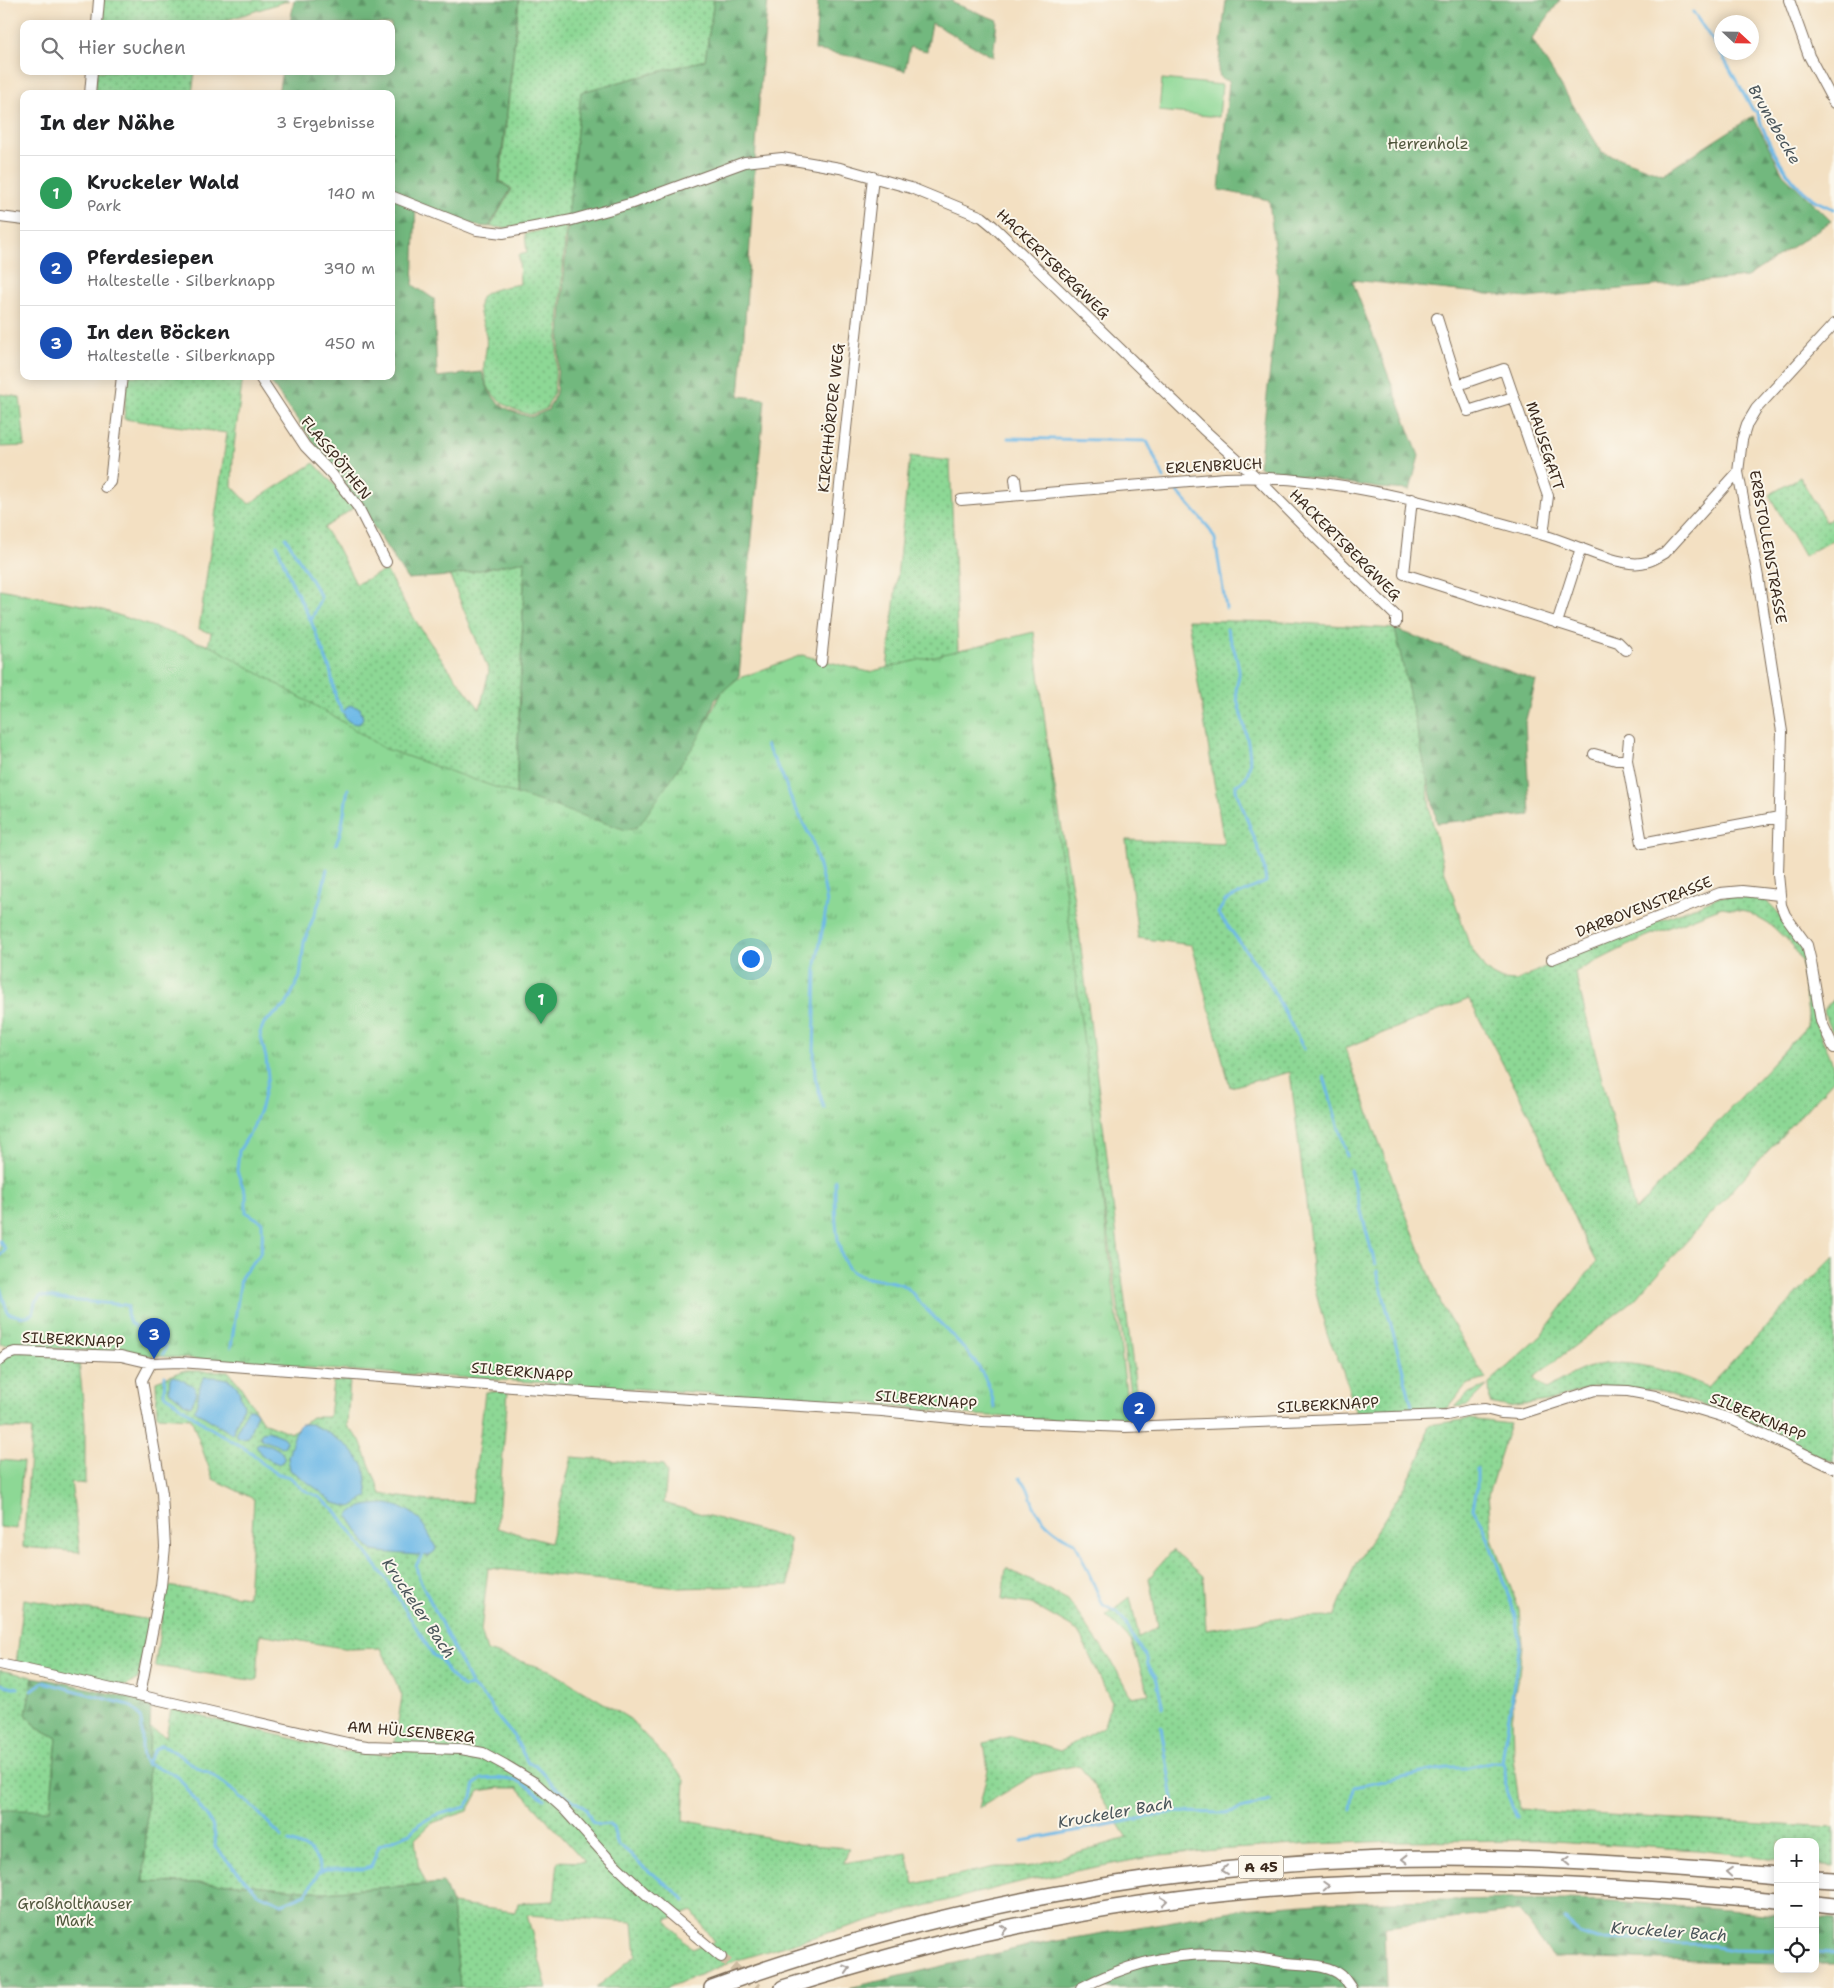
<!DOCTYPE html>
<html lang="de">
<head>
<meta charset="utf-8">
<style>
	body { margin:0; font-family:"Shantell Sans",sans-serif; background:#f2f2f2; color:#202124 }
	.controls { position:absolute; right:15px; bottom:15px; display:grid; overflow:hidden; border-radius:10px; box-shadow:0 2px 12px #0003 }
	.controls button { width:45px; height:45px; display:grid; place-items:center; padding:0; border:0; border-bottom:1px solid #e0e0e0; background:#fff; color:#202124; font:25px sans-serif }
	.compass { position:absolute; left:1714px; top:15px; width:45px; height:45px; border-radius:50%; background:#fff; box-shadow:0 2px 12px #0003; rotate:112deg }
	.you { position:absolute; left:750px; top:958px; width:18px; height:18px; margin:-12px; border:4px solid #fff; border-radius:50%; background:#1a73e8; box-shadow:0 0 0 8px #1a73e833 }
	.badge { display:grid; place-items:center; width:32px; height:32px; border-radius:50%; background:#7c3aed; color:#fff; font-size:16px; font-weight:700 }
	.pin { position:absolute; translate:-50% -41px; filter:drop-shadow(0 1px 2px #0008) }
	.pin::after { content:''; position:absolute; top:26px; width:18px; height:15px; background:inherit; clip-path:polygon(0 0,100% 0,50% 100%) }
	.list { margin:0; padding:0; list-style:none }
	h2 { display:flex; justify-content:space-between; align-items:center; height:65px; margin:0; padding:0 20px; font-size:21px }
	h2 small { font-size:16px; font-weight:400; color:#757577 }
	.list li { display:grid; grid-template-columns:32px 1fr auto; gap:15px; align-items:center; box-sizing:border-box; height:75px; padding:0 20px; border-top:1px solid #e0e0e0 }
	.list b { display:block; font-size:19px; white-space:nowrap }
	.list p { margin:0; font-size:16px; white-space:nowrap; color:#757577 }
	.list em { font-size:16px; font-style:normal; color:#757577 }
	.icon { flex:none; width:28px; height:28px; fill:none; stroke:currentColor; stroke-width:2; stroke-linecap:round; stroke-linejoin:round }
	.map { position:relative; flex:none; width:1834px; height:1988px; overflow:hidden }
	.search { position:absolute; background:#fff; box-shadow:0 2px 12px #0003; left:20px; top:20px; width:375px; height:55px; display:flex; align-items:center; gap:12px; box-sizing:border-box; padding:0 18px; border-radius:10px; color:#757577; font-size:19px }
	.panel { position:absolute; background:#fff; box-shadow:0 2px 12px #0003; left:20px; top:90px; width:375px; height:290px; border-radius:10px }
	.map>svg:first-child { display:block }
</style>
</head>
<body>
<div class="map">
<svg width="1834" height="1988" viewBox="0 0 1834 1988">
	<defs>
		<pattern id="grass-dots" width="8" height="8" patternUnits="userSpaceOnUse" patternTransform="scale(1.25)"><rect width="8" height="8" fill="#8dd895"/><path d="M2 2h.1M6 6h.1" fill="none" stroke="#74af79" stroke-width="1.8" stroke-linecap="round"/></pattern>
		<pattern id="forest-firs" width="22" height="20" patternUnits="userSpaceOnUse" patternTransform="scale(1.25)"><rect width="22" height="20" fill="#72b87e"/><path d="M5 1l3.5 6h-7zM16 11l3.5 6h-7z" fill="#5f9667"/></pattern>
		<pattern id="park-tufts" width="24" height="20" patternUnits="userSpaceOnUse" patternTransform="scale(1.25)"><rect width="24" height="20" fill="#8dd895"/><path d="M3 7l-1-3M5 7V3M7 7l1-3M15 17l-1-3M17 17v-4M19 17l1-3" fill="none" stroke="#74af79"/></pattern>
	</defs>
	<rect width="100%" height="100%" fill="#fbf7ec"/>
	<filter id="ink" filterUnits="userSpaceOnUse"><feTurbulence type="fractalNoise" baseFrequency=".02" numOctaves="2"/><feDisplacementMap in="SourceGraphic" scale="10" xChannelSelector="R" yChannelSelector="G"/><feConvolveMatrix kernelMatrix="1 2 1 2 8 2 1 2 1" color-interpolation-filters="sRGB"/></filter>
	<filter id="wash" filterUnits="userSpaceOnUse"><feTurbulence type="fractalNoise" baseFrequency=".0096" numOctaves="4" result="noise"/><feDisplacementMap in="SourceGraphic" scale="20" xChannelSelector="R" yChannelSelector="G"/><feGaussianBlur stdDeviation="1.12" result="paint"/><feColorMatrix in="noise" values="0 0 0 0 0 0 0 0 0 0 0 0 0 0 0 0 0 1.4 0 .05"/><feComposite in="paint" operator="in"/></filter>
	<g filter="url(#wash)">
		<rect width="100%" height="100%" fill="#f3e0c2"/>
		<path fill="url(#grass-dots)" stroke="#64815a" fill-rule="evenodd" d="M103,0H290L214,24H101Z
			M519,0H714L705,60L581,92L568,217L505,228L490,227L512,189L500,181Z
			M97,71H195L192,94H95Z
			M566,225L554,393L546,409L531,415C508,409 486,398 484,371C483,360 488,348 486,336C485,326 475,308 481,298C486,289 510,286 520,284L519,255L527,253L525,234Z
			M127,376H243L233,454L232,486L249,504L314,463L355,507L324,528L338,549L356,584L386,570C412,620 445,665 480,709L489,671L450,576L525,561L516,796L887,670L910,456L950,461L958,650L1030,640L1078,924L1137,1398L1141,1417L1134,1422L1066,926L355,856L208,646L211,633L199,629L227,433L124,419Z
			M0,394L20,397L25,446L0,447Z
			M1800,477L1826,522L1834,517V539L1804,556L1769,495Z
			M1188,620L1283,622L1395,629L1415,718L1426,772L1431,816L1443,866L1469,944L1484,968L1492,975L1502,980L1516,981L1555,962L1719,897C1733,895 1747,893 1761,898C1775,903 1802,944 1806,958C1808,967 1809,976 1810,985L1809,988C1811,1000 1813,1015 1817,1027C1824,1047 1834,1055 1834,1079L1754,1166L1634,1300L1533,1378L1546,1389C1558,1383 1571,1374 1584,1369C1624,1354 1670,1371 1708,1387L1834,1256V1463L1734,1416L1656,1390L1595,1385L1554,1400L1508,1407L1490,1403L1489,1383L1538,1339L1596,1262L1579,1230L1530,1116L1469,999L1345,1048L1396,1189L1442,1306L1486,1379L1466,1385L1448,1408L1423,1412L1356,1413L1342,1368L1327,1334L1313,1281L1308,1219L1290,1072L1230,1087L1192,945L1138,938L1126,840L1224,844ZM1722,907L1746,911L1772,926L1793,946L1801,960L1808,1015L1807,1026L1635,1211L1575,972L1645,937Z
			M1834,999V1028L1831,1031L1827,1022L1824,1010Z
			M12,1348L78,1352L85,1422V1484L71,1482L80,1552L23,1547L32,1429L0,1428V1353Z
			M182,1371H228L239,1384L263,1422L291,1433L312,1417H329L333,1382L350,1380L347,1426L360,1440L381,1494L428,1501L472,1502L485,1392L508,1391L497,1528L550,1543L572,1457L663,1465L667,1473L664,1503L789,1539V1585L679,1588L488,1568L481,1631L487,1651L549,1670L630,1719L685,1779L683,1820L799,1844L849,1848L844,1863L907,1853L914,1884L995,1867H1027L1127,1838L1100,1795L1079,1765L1036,1774L979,1808L988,1770L984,1743L1011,1736L1060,1751L1104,1726L1111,1701L1078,1631L1031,1604L1002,1600L1006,1568L1068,1600L1112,1662L1131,1697L1149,1694L1131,1641L1106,1616L1130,1597L1139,1637L1158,1627L1149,1578L1173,1550L1203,1576L1206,1630L1283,1618L1334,1617L1356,1563L1406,1485L1421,1455L1429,1425L1469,1419L1510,1424L1488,1495L1492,1539L1519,1609L1522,1645L1519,1674L1512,1704L1513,1758L1520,1810L1834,1828V1865L1815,1863V1842H1778V1859L1697,1850L1538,1840L1396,1841L1312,1844L1216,1850L1160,1855L1028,1880L878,1918L734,1961L667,1988H596L636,1955L633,1922L527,1915L547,1988H460L452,1904L516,1912L518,1903L554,1901L558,1861L585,1862L518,1788H499L479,1791L468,1811L432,1823L415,1839L418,1865L426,1884L324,1892L243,1884L144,1882L150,1728L166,1737L171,1709L343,1751L393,1755L402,1696L381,1648L349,1649L260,1634L257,1681L155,1666L166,1586L248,1597L254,1499L213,1479L191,1418L157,1416L156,1381ZM692,1911L714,1942L692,1949L666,1920Z
			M1487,1386L1468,1405L1455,1407L1469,1393Z
			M24,1599L150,1620L138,1679L126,1686L16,1664Z
			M0,1670L33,1677L26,1714L37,1727L57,1738L50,1810L0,1889Z"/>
		<path fill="url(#forest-firs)" stroke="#56714e" d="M294,0H519L499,181L511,189L489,227L477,226L416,203L413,285L434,299L437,377L482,372C491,402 501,409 531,417L548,410L556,393L568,217L581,92L705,60L714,0H768C754,132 751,264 739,396L765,399L739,676L715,700L701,736L640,827L627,831L516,796L525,561L450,576L407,579L368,518L266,376H391V94H278L282,71H391V24H290Z
			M811,0H953V3L997,20L993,57L932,23L927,51L910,47L905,71L855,57L815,50L818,1Z
			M1226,0H1560L1532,39L1602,152L1663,174L1753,116L1783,174L1831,221L1747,277L1527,298L1352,280L1419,456L1410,490L1378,488L1265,470L1259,467L1279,290L1269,200L1219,190L1229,81L1221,79L1218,71Z
			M1395,629L1536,681L1525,723L1530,815L1437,823Z
			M33,1677L71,1684L151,1703L144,1882L243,1884L324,1892L444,1883L452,1904L460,1988H0V1810H50L57,1738L37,1727L26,1714Z
			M1508,1899L1612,1901L1778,1914V1963L1553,1957L1519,1911L1384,1927L1386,1988H849L1028,1946L1243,1909L1327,1902Z
			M1815,1918L1834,1920L1833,1964H1815Z"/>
		<path fill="url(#park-tufts)" stroke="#64815a" d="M0,589L97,608L213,647L338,719L383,748L492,786L626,830L637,827L641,823L697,741L721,693L737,679L802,655L869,672L1034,632L1130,1425L974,1415L881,1404L325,1369L0,1344Z"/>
		<path fill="#8dd895" stroke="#64815a" d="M1162,79L1222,85L1219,117L1159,111Z
			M0,1460L23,1462L17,1529L0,1527Z"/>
		<path fill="#6eb9e7" stroke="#547282" d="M349,705L360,708L363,718L359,724C351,724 345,721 343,712Z
			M174,1376L194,1386L197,1393L191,1406L184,1403L169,1391L170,1378Z
			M204,1377C215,1377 230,1376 237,1387C240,1392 241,1400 244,1405L232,1434L194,1410C200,1399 197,1388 204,1377Z
			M248,1409H253L257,1413L248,1437L243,1438L237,1437L235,1434Z
			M300,1424H310L325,1431L349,1447L364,1466L368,1496L351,1507L334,1503L317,1489L290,1470C290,1466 288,1462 288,1458C289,1453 296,1427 300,1424Z
			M268,1431L283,1437L286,1441L285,1446L282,1447L262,1440L260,1436L262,1432Z
			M259,1443C268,1444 285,1449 284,1460L279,1464C269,1460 259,1456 256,1445Z
			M387,1504C417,1509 423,1523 436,1548L435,1551L429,1556L380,1552L373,1551L369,1548L348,1516C357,1504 374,1505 387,1504Z"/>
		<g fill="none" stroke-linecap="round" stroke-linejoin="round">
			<path stroke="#6eb9e7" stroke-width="3" d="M1693,12L1719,50L1753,110L1757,112C1767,143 1786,179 1813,199C1819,203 1827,206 1834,209
				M1008,438L1147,441L1164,478
				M1176,490L1209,528L1215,539L1226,608
				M286,538L321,597L311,621
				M277,545L291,581L311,621L330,669L336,699L343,712
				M1227,629C1231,642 1239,659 1239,673C1239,679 1236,686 1236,692C1238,715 1266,773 1236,785V790L1263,861L1266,882L1226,900L1218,913L1267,979L1304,1049
				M766,745L783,777L792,801L812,840L824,886L827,904L816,965L814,1056L815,1077L824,1108
				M336,844C344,828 344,807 348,789
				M1324,1077L1347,1156
				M1350,1170L1375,1264
				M835,1180C835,1203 834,1246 847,1266C858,1283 886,1277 903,1285C911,1289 915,1298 921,1304C949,1333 989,1365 994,1407
				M0,1241L5,1249L0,1256
				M1377,1271L1412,1406
				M0,1288L8,1313C18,1316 24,1319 33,1313L35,1302L41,1296L68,1300L125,1305L128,1307L127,1314L130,1323L158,1338L166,1347L163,1354
				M231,1347L241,1278C246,1269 253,1264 259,1255C264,1247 262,1232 262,1222L246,1212V1195L237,1171L239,1151L253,1128L261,1107L268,1077L266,1058L260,1033L264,1023L286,1005L300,977L304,942L320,900L327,869
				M165,1376L164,1394L207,1426L252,1453L264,1465L278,1474L290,1477L302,1489L319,1497L334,1509L387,1580L433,1655L441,1660L448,1673L463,1687L472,1686L490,1703L495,1714L515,1738L528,1763L536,1765L556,1788L586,1809L592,1822L599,1825L608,1824L613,1828L618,1845C628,1850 631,1855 639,1863C654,1877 672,1885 685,1901
				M1477,1469V1488L1473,1508L1483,1525L1513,1608L1520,1644L1502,1761
				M1020,1478C1029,1485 1030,1497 1034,1506C1043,1524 1058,1535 1075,1542L1103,1605L1118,1613L1126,1623L1132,1636L1147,1658L1148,1665L1156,1677L1163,1708
				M422,1555L416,1566L419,1578L472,1686
				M0,1684L18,1688
				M32,1690L43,1682L129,1705C132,1707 136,1710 138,1713C147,1728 137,1749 146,1764C157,1767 169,1771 178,1777C181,1780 209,1819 212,1825C215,1832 216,1839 215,1847L257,1893L282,1904L306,1894L319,1872L326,1869H363L371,1867L379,1846L410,1833L419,1824L436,1815L466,1807L472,1797L475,1784L482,1779L497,1778L518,1781L530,1787L544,1799
				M1161,1727L1175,1812
				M146,1764L155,1749L161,1745L167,1747L203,1771L208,1772L236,1793L239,1798L248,1802L282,1837
				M1351,1809L1354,1787L1446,1768H1466L1493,1761H1502L1505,1766L1506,1791L1517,1817
				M1022,1841L1175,1812L1226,1813L1270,1801
				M289,1842C311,1850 313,1848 322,1871
				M1564,1920L1579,1933L1597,1939L1644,1940L1680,1945H1705L1733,1950L1778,1951
				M1815,1952L1834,1953"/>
		</g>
	</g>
	<g filter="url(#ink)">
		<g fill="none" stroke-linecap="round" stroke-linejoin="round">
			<path stroke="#cebca1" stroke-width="10" stroke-dasharray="10 5" stroke-linecap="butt" d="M721,1957L758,1988"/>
			<defs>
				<path id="minor" d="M1789,0L1809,56L1834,103
					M97,24L99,0
					M90,94L92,71
					M391,196L477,230L503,233L572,220L633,203L745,162L782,158L840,168L911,188L982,217L993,226L1203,429L1256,477L1319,541L1396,616V623
					M0,217L24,220
					M1437,318L1458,385L1504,369L1548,496L1543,535
					M1834,324L1756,409L1747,424L1742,440L1738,472L1758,577L1782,732L1778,874L1781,905L1785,915L1807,945L1811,962L1821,1021L1834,1048
					M259,376L305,446L331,473L358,507L386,562
					M1458,385L1468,411L1513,397
					M1015,479L1017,495
					M105,487L110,482L122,376
					M1412,499L1404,574L1618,642L1626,650
					M961,500L1225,478C1330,473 1439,506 1540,534C1570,542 1599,559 1630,563C1644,565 1653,560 1665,553L1738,472
					M1557,623L1581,548
					M821,662L873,177
					M1629,739L1627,760L1642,843L1779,817
					M1594,754L1616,760H1627
					M1552,959L1720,893L1742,891L1779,895
					M0,1360L6,1355L15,1352L121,1356L151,1363L180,1362L593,1393L882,1411L982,1421L1125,1427L1447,1415L1470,1410L1485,1409L1501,1413L1520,1414L1595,1390L1628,1391L1655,1396L1731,1419L1834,1468
					M0,1664C116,1689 231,1717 347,1743L367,1746L461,1749L483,1753L505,1765L535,1783L564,1809L607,1857L648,1896L721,1957
					M140,1694L161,1586L165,1547L162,1493L142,1380L151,1363
					M1081,1988C1128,1963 1177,1951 1230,1955C1249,1956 1268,1960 1287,1963C1304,1965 1329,1964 1342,1976C1345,1979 1348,1984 1351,1988"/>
				<path id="highway" d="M1815,1879L1834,1880
					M1815,1904L1834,1906
					M712,1988C926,1910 1154,1866 1382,1859C1514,1855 1646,1865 1778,1876
					M783,1988C854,1966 925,1945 998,1930C1126,1902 1258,1886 1389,1883C1519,1880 1648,1889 1778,1901"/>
			</defs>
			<use href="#minor" stroke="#7b6a57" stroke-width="12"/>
			<use href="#highway" stroke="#7b6a57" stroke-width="18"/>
			<use href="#minor" stroke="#fff" stroke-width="10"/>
			<use href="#highway" stroke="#fff" stroke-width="15"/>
		</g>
		<defs><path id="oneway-chevron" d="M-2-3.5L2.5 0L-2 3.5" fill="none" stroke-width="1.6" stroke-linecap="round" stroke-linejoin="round" transform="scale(1.25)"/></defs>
		<g stroke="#a79f9a">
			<use href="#oneway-chevron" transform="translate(1405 1859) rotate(180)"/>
			<use href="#oneway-chevron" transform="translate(1567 1861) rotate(-178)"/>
			<use href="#oneway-chevron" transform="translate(1225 1870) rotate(174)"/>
			<use href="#oneway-chevron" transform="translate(1729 1872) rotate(-175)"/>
			<use href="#oneway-chevron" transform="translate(1326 1886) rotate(-3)"/>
			<use href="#oneway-chevron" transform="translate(1164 1901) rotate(-7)"/>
			<use href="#oneway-chevron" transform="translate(1004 1929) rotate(-11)"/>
			<use href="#oneway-chevron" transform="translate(847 1969) rotate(-17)"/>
		</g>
	</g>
	<g text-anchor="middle" stroke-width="4" stroke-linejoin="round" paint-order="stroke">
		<rect fill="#fbf7ec" stroke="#75685c" stroke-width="1" x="1238.5" y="1855.5" width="45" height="23" rx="4"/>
		<g font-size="14" font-weight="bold" fill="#3b2a1e">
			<text x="1261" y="1872">A 45</text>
		</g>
		<g font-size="15" fill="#50563c" stroke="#fbf7ec">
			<text x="1428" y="149">Herrenholz</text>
			<text x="75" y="1909">Großholthauser<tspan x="75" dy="17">Mark</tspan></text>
		</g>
		<g font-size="15" fill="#3b2a1e" stroke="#fbf7ec">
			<text transform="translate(1053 264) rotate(44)" y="5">HACKERTSBERGWEG</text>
			<text transform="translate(831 418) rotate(-84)" y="5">KIRCHHÖRDER WEG</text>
			<text transform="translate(1545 446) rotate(72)" y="5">MAUSEGATT</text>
			<text transform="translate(336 458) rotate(51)" y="5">FLASSPÖTHEN</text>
			<text transform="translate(1214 466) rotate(-3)" y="5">ERLENBRUCH</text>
			<text transform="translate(1345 545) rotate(45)" y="5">HACKERTSBERGWEG</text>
			<text transform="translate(1768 547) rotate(80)" y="5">ERBSTOLLENSTRASSE</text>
			<text transform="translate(1644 907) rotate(-21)" y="5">DARBOVENSTRASSE</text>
			<text transform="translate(73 1340) rotate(3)" y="5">SILBERKNAPP</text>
			<text transform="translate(522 1372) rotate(5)" y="5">SILBERKNAPP</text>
			<text transform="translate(926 1400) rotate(5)" y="5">SILBERKNAPP</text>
			<text transform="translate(1328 1405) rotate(-3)" y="5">SILBERKNAPP</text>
			<text transform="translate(1758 1417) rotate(23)" y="5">SILBERKNAPP</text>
			<text transform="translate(411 1732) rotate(5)" y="5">AM HÜLSENBERG</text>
		</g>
		<g font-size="16" font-style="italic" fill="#4a555a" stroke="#fbf7ec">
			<text transform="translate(1775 124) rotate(60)" y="6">Brunebecke</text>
			<text transform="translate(419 1608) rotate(56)" y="6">Kruckeler Bach</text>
			<text transform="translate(1115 1812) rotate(-10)" y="6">Kruckeler Bach</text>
			<text transform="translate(1669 1931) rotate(4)" y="6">Kruckeler Bach</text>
		</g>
	</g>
</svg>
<div class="controls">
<button>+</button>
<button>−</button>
<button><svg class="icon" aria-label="locate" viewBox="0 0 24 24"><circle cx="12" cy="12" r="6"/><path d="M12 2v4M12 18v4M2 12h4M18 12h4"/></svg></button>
</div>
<svg class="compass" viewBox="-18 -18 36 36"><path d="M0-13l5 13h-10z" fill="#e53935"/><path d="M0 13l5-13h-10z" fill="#757577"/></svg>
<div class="you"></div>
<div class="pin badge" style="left:541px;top:1024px;background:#2e9e5b">1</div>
<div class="pin badge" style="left:1139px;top:1433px;background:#1a4fb4">2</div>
<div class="pin badge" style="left:154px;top:1359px;background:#1a4fb4">3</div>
<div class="search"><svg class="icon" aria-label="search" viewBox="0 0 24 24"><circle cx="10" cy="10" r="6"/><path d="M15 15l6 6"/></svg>Hier suchen</div>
<section class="panel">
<h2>In der Nähe<small>3 Ergebnisse</small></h2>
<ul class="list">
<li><span class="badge" style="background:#2e9e5b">1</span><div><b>Kruckeler Wald</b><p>Park</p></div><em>140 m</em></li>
<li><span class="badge" style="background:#1a4fb4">2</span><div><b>Pferdesiepen</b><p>Haltestelle · Silberknapp</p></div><em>390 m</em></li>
<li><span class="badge" style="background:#1a4fb4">3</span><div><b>In den Böcken</b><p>Haltestelle · Silberknapp</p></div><em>450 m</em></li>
</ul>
</section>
</div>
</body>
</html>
